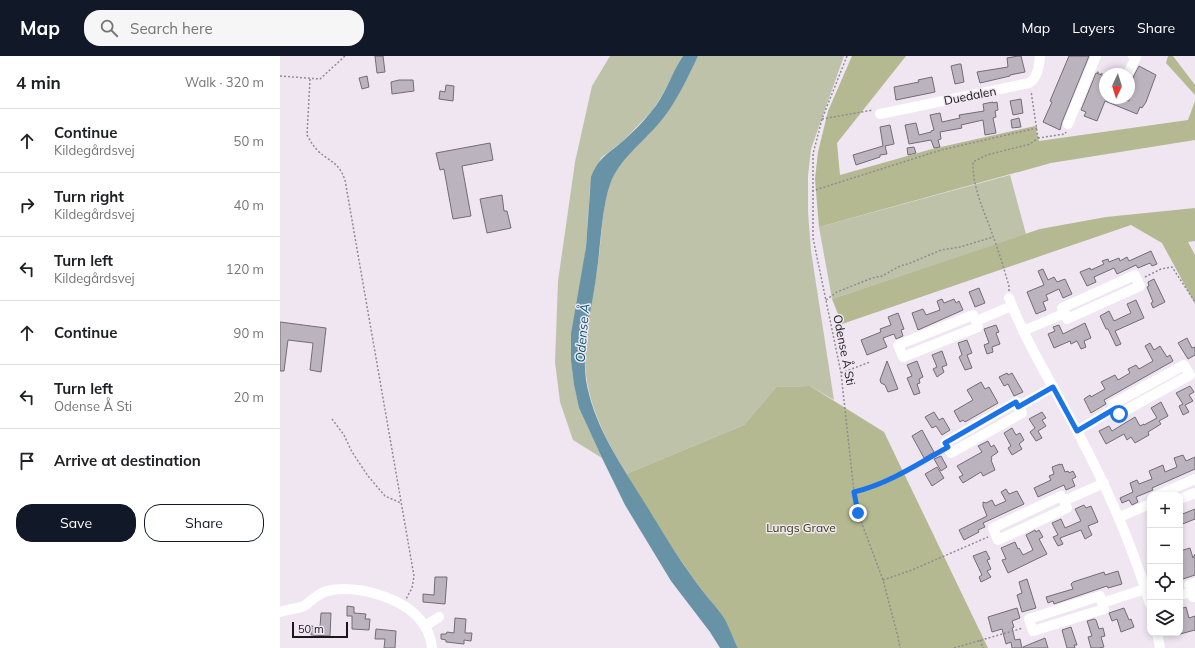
<!DOCTYPE html>
<html lang="en">
<head>
<meta charset="utf-8">
<style>
	body { margin:0; font-family:Mulish,sans-serif; background:#f6f6f6; color:#202124 }
	.controls { position:absolute; right:12px; bottom:12px; display:grid; overflow:hidden; border-radius:8px; box-shadow:0 2px 6px #0003 }
	.controls button { width:36px; height:36px; display:grid; place-items:center; padding:0; border:0; border-bottom:1px solid #e0e0e0; background:#fff; color:#202124; font:20px sans-serif }
	.compass { position:absolute; left:819px; top:12px; width:36px; height:36px; border-radius:50%; background:#fff; box-shadow:0 2px 6px #0003; rotate:184deg }
	.scale { position:absolute; left:12px; bottom:10px; width:56px; box-sizing:border-box; padding-left:4px; border:2px solid #19171a; border-top:0; font-size:11px; line-height:14px; white-space:nowrap; color:#19171a; -webkit-text-stroke:3px #efe6f1; paint-order:stroke }
	.stop { position:absolute; width:12px; height:12px; margin:-9px; border:3px solid #1a73e8; border-radius:50%; background:#fff }
	.stop.end { background:#1a73e8; border-color:#fff; box-shadow:0 1px 4px #0008 }
	.list { margin:0; padding:0; list-style:none }
	h2 { display:flex; justify-content:space-between; align-items:center; height:52px; margin:0; padding:0 16px; font-size:17px }
	h2 small { font-size:13px; font-weight:400; color:#757577 }
	.list li { display:grid; grid-template-columns:26px 1fr auto; gap:12px; align-items:center; box-sizing:border-box; height:64px; padding:0 16px; border-top:1px solid #e0e0e0 }
	.list b { display:block; font-size:15px; white-space:nowrap }
	.list p { margin:0; font-size:13px; white-space:nowrap; color:#757577 }
	.list em { font-size:13px; font-style:normal; color:#757577 }
	.actions { display:flex; gap:8px; padding:12px 16px }
	.actions a { flex:1; padding:9px 0; border:1px solid #111827; border-radius:16px; text-align:center; font-size:14px; color:#111827 }
	.actions .main { background:#111827; color:#fff }
	.icon { flex:none; width:22px; height:22px; fill:none; stroke:currentColor; stroke-width:2; stroke-linecap:round; stroke-linejoin:round }
	.map { position:relative; flex:none; width:915px; height:592px; overflow:hidden }
	header { display:flex; align-items:center; gap:24px; box-sizing:border-box; height:56px; padding:0 20px; background:#111827; color:#fff }
	header strong { font-size:19px }
	nav { display:flex; gap:22px; margin-inline-start:auto; font-size:14px }
	.search { width:280px; height:36px; background:#f6f6f6; display:flex; align-items:center; gap:10px; box-sizing:border-box; padding:0 14px; border-radius:16px; color:#757577; font-size:15px }
	main { display:flex }
	aside { flex:1; background:#fff }
	.map>svg:first-child { display:block }
</style>
</head>
<body>
<header>
<strong>Map</strong>
<div class="search"><svg class="icon" aria-label="search" viewBox="0 0 24 24"><circle cx="10" cy="10" r="6"/><path d="M15 15l6 6"/></svg>Search here</div>
<nav><a>Map</a><a>Layers</a><a>Share</a></nav>
</header>
<main>
<aside>
<h2>4 min<small>Walk · 320 m</small></h2>
<ul class="list">
<li><svg class="icon" aria-label="ahead" viewBox="0 0 24 24"><path d="M12 20V5M6 11l6-6 6 6"/></svg><div><b>Continue</b><p>Kildegårdsvej</p></div><em>50 m</em></li>
<li><svg class="icon" aria-label="right" viewBox="0 0 24 24"><path d="M7 20v-9h11M14 6l5 5-5 5"/></svg><div><b>Turn right</b><p>Kildegårdsvej</p></div><em>40 m</em></li>
<li><svg class="icon" aria-label="left" viewBox="0 0 24 24"><path d="M17 20v-9H6M10 6l-5 5 5 5"/></svg><div><b>Turn left</b><p>Kildegårdsvej</p></div><em>120 m</em></li>
<li><svg class="icon" aria-label="ahead" viewBox="0 0 24 24"><path d="M12 20V5M6 11l6-6 6 6"/></svg><div><b>Continue</b></div><em>90 m</em></li>
<li><svg class="icon" aria-label="left" viewBox="0 0 24 24"><path d="M17 20v-9H6M10 6l-5 5 5 5"/></svg><div><b>Turn left</b><p>Odense Å Sti</p></div><em>20 m</em></li>
<li><svg class="icon" aria-label="arrive" viewBox="0 0 24 24"><path d="M6 21V4h12l-3 4 3 4H6"/></svg><div><b>Arrive at destination</b></div></li>
</ul>
<div class="actions"><a class="main">Save</a><a>Share</a></div>
</aside>
<div class="map">
<svg width="915" height="592" viewBox="0 0 915 592">
	<rect width="100%" height="100%" fill="#efe6f1"/>
	<path fill="#bec2a9" d="M330,0H403L381,41L372,55L343,85L321,102L310,132L306,191L291,305L294,329L299,352L322,402L293,384L280,346L275,306L278,225L295,106L312,30Z
		M418,0H564L531,93L528,120V156L531,195L554,344L530,330L496,331L464,369L346,418C326,383 306,347 305,305C305,272 314,239 318,207C322,180 322,145 333,120C344,99 365,84 380,65C396,46 407,22 418,0Z
		M730,119L746,178L552,243L539,171Z"/>
	<path fill="#b4b991" d="M572,0H626L557,87L560,119L652,93L755,70L759,85L908,64L915,45V84L771,107L539,171L535,123L538,96L548,55Z
		M888,0H893L915,29V39L886,7Z
		M915,152V185L908,186L915,199V248L882,187L851,169L562,268L552,243L760,173L826,161Z
		M530,330L604,376L708,592H458L442,560L413,522L384,480L346,418L464,369L496,331Z"/>
	<path fill="#6893a6" d="M403,0H418C407,23 396,47 380,66C365,84 345,99 334,119C322,142 321,188 317,214C313,250 301,287 306,324C313,367 338,404 361,441C378,468 394,496 413,522C422,535 433,547 442,559C449,569 452,581 458,592H440L430,576L391,525L345,449L322,402L299,352L294,329L291,305V278L306,191L311,121C319,101 328,98 343,85C353,76 363,66 371,56C385,40 391,18 403,0Z"/>
	<path fill="#bbb3bd" stroke="#746c75" d="M95,0H103L105,16L97,17Z
		M738,0H741L745,16L730,19V20L700,27L697,16L728,11L727,2Z
		M789,0H809L782,66L780,74L763,66L772,46L770,45Z
		M679,8H681L684,26L675,28L671,10Z
		M859,10L876,19L866,46L862,52L860,51L857,58L825,45L817,65L804,60L806,56L801,54L816,17L825,20V42H841L849,45V29Z
		M87,20L89,31L82,33L79,22Z
		M652,21L655,36L616,44L614,31L639,26L638,24Z
		M119,24H133L134,35L112,38L111,26Z
		M166,29L174,30L173,45L159,43L160,35L165,36Z
		M741,43L743,57L733,59L730,45Z
		M713,46V47L717,46L718,54L715,55L716,61L713,62L716,77L705,79L703,64L681,69L682,72L660,76L661,83L658,84L660,91L654,92L651,84L629,88L625,69L636,67L639,79L651,76V75L654,74L650,59L660,57L662,66L680,62L679,59L704,55L703,48Z
		M739,62L741,71L732,72L731,64Z
		M610,69L614,88L605,90L607,98L600,99V101L576,109L573,99L603,90L600,71Z
		M210,87L213,104L182,110L191,160L173,163L164,113L160,114L156,97Z
		M634,91L636,97L628,99L627,92Z
		M222,139L224,155H227L231,172L207,177L200,143Z
		M871,195L877,208L872,210L870,207L858,212L856,209L837,218L834,212L814,221L816,226L807,230L800,216L810,212L811,214L824,208L822,205L828,203L829,206L839,202L840,205L847,201L849,205Z
		M763,213L768,224L774,221L777,226L785,223L792,238L783,242L779,233L766,239L768,244L763,246L766,254L756,258L747,236L764,229L758,215Z
		M874,223L885,246L873,252L871,247L873,246L867,231L869,230L868,226Z
		M699,232L705,247L695,251L689,236Z
		M662,243L664,247L674,243L676,247L679,245L683,254L638,274L632,257L643,253L646,259L660,254L657,245Z
		M856,244L864,262L835,275L841,288L836,290L828,273H826L820,260L829,255L834,265L851,257L847,248Z
		M618,257L624,273L621,274L623,280L616,283L614,278L603,282L607,291L587,299L581,284L601,276L600,273L611,269L608,261Z
		M0,266L46,272L41,316L30,314L33,287L8,284L4,315H0Z
		M805,267L811,282L804,285L806,291L801,293L797,285L791,288L790,285L774,292L768,278L775,275L773,271L779,269L783,278Z
		M716,269L719,276L716,277L720,288L712,291L713,296L707,298L704,289L709,287L704,273Z
		M907,282L912,292L915,291V299L908,303L898,287Z
		M687,284L692,297L687,299L692,312L685,314L679,301L682,299L678,287Z
		M870,287L874,294L880,290L887,301L890,299L893,305L824,344L826,348L811,357L804,343L810,339L811,341L825,333L821,326L835,319L838,324L850,317L848,313L856,309L859,313L873,305L865,290Z
		M662,295L667,309L662,311L664,316L657,321L653,313L657,311L652,299Z
		M607,305L618,333L608,336L605,329L601,327L600,324Z
		M637,305L643,321L639,323L640,327L637,328L640,337L634,339L627,322L632,320L627,309Z
		M727,317L728,319L732,317L743,336L734,340L728,328L724,330L719,321Z
		M701,326L705,333L709,331L718,347L685,366L683,364L680,366L674,355L693,344L687,334Z
		M910,330L914,336L909,339L913,345L905,349L909,356L903,359L899,350L903,348L896,337Z
		M881,346L888,360L879,365L881,368L868,376L869,379L855,387L851,381L847,384L844,378L826,388L819,375L829,370L832,375L855,361L860,370L864,368V369L877,362L871,352Z
		M654,356L659,364L663,362L670,374L662,379L656,370L652,372L645,361Z
		M762,356L766,362L762,364L766,370L758,375L762,382L756,385L750,376L755,372L749,363Z
		M732,372L736,379L740,377L744,384L739,388L742,393L732,399L728,392L731,390L724,377Z
		M642,374L654,396L644,402L632,380Z
		M708,385L711,391L714,389L718,396L711,401L712,403L711,404L715,414L703,420L701,416L683,427L679,421L683,419L677,410L702,396L698,390Z
		M903,399L906,405L915,401V413L872,432L873,434L856,441L858,446L852,449L849,444L842,447L840,442L853,436L850,427L857,424L859,428L872,423L869,415L883,409L885,416L897,411L894,402Z
		M661,400L667,411L661,415L654,403Z
		M780,408V409L782,408L785,416L788,415L789,417L793,415L796,421L792,423L795,430L786,434L784,429L758,441L754,432L771,424L769,420L774,418L772,411Z
		M657,411L664,422L652,430L645,418Z
		M726,433L729,438L737,435L744,448L703,467L705,471L698,474L699,476L684,484L679,474L707,460L703,450V446L706,447L712,444L715,450L726,445L721,436Z
		M804,449L806,452L811,450L818,466L808,470L812,479L805,483L801,474L780,482L783,488L778,490L773,481L778,479L772,467L781,463L785,472L801,465L795,453Z
		M915,453V463L900,469V459Z
		M755,474L756,476L759,474L763,481L759,483L767,498L728,517L722,504L726,503L721,492L735,486L738,493L739,492L743,499L753,494L746,479Z
		M910,492L913,502L915,498V519L900,524V495Z
		M706,495L710,503L707,504L711,513L707,515L711,521L701,526L699,521L702,519L693,500Z
		M838,515L842,528L828,532L827,530L774,548L773,545L768,547L766,541L793,533L791,528L793,526L824,516L825,519Z
		M155,521H167L165,548L143,546V538L154,539Z
		M747,523L756,552L742,556L737,539L742,537L739,526Z
		M67,550L74,551V557L86,558L85,563H90L89,574L72,573V560H67Z
		M906,551L909,562L915,560V574L900,578V553Z
		M737,552L740,562L732,565L734,571L732,572L735,584L740,583L742,592H732L731,586L726,588L722,573L712,576L708,561Z
		M844,552L849,564L851,563L854,571L841,576L837,563L832,565L829,557Z
		M41,557H51L50,580L31,579V570L40,571Z
		M175,562L186,563L185,577H192L191,585L184,584V588L166,586V584L161,583V578H166L167,576L174,577Z
		M814,563L816,564L819,573L823,572L825,580L821,581L824,591L819,592H811L808,581L812,580L807,565Z
		M791,571L797,589H794L795,592H787L782,574Z
		M96,573L116,575L115,592H104L105,583H95Z
		M765,582L768,592H743V591Z"/>
	<g fill="none" stroke-linecap="round" stroke-linejoin="round">
		<path stroke="#918b92" stroke-width="1.5" stroke-dasharray="2 2" stroke-linecap="butt" d="M567,0L542,63L533,98V182L561,317L574,436L578,457L603,524L618,581L620,592
			M817,16L825,19
			M0,20L40,23L65,0
			M30,23L27,79C30,84 33,90 38,95C51,107 58,105 65,124L134,520L132,532L126,543
			M542,63L593,54
			M758,82L785,78L786,76
			M532,135L661,94L757,72
			M865,221L881,213L892,211L915,246
			M729,235V230C724,213 719,196 713,180C705,157 692,131 693,106L707,99L750,88L758,82L751,35
			M546,244L557,236L592,222L602,220L620,210L628,208L661,194L680,191L713,181
			M561,317L590,306
			M52,363L64,379L72,396L88,420L105,440L121,447
			M574,436C605,429 633,411 661,395
			M603,524L632,514L708,481
			M700,584L703,592
			M674,592L743,572"/>
		<path stroke="#fff" stroke-width="10" d="M848,18L856,1L853,0
			M600,58L749,27C758,21 759,10 760,0
			M788,68L816,0
			M729,242C747,289 774,331 797,375C827,431 852,488 870,548
			M696,265L698,271L623,301L618,289L693,259L696,265L732,250
			M743,275L785,257L787,263L860,230L855,219L782,252L785,257
			M738,351L742,357L671,397L665,387L736,346L738,351L773,331
			M797,375L836,352L839,358L910,319L904,309L833,348L836,352
			M878,439L915,423
			M900,443L915,437
			M784,445L787,452L718,484L713,472L781,440L784,445L824,427
			M840,461L870,448
			M915,527L909,529L913,541H915
			M900,539L911,536
			M822,547L824,553L753,575L749,563L820,540L822,547L865,533
			M0,556C8,553 16,553 24,550C32,545 38,537 47,535C77,528 127,542 144,569C149,576 151,584 152,592
			M145,570L159,561
			M877,577L880,592"/>
	</g>
	<g fill="none" stroke-linecap="round" stroke-linejoin="round">
		<path stroke="#1a73e8" stroke-width="5" d="M578,457L574,436C608,428 638,408 668,391L665,387L736,346L738,351L773,331L797,375L836,352L839,358"/>
	</g>
	<g text-anchor="middle" stroke-width="3" stroke-linejoin="round" paint-order="stroke">
		<g font-size="12" fill="#19171a" stroke="#efe6f1">
			<text transform="translate(690 40) rotate(-11)" y="4">Duedalen</text>
			<text transform="translate(564 294) rotate(79)" y="4">Odense Å Sti</text>
		</g>
		<g font-size="12" fill="#383d0c" stroke="#efe6f1">
			<text x="521" y="476">Lungs Grave</text>
		</g>
		<g font-size="13" font-style="italic" fill="#015a77" stroke="#efe6f1">
			<text transform="translate(302 277) rotate(-85)" y="5">Odense Å</text>
		</g>
	</g>
</svg>
<div class="controls">
<button>+</button>
<button>−</button>
<button><svg class="icon" aria-label="locate" viewBox="0 0 24 24"><circle cx="12" cy="12" r="6"/><path d="M12 2v4M12 18v4M2 12h4M18 12h4"/></svg></button>
<button><svg class="icon" aria-label="layers" viewBox="0 0 24 24"><path d="M12 4l9 5-9 5-9-5zM3 14l9 5 9-5"/></svg></button>
</div>
<svg class="compass" viewBox="-18 -18 36 36"><path d="M0-13l5 13h-10z" fill="#e53935"/><path d="M0 13l5-13h-10z" fill="#757577"/></svg>
<div class="scale">50 m</div>
<div class="stop" style="left:839px;top:358px"></div>
<div class="stop end" style="left:578px;top:457px"></div>
</div>
</main>
</body>
</html>
